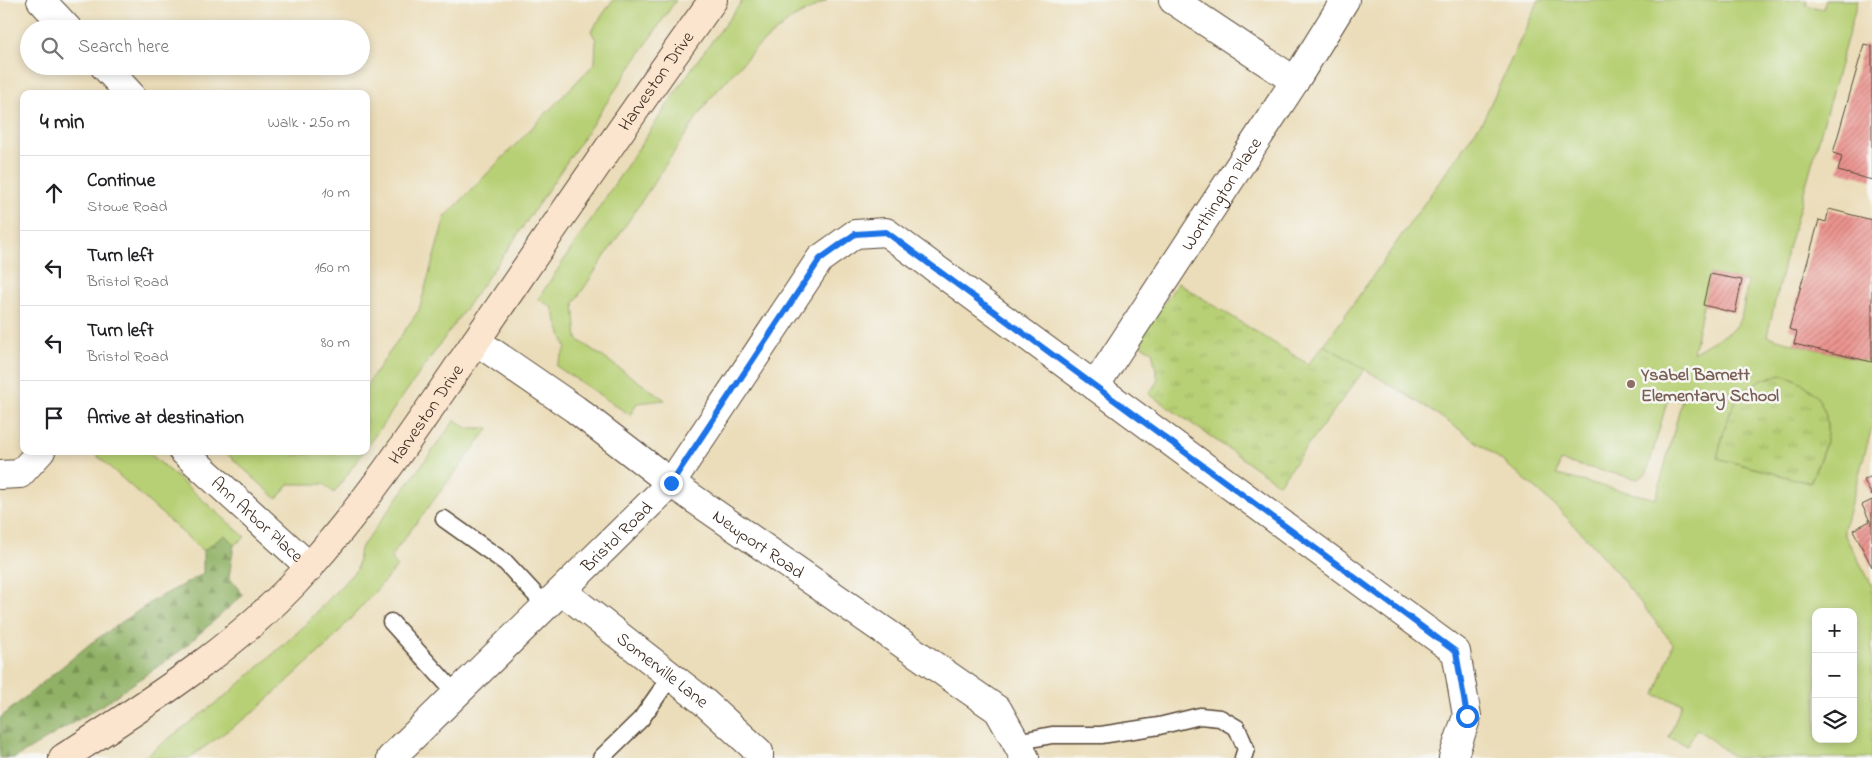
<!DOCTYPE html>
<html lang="en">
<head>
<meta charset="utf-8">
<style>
	body { margin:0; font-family:"Indie Flower",sans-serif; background:#f2f2f2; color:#202124 }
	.controls { position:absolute; right:15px; bottom:15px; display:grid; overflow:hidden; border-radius:10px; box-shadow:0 2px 8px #0003 }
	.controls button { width:45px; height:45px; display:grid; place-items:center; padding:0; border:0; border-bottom:1px solid #e0e0e0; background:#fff; color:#202124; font:25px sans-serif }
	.stop { position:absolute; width:15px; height:15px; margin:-11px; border:4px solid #1a73e8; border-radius:50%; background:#fff }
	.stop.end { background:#1a73e8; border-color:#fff; box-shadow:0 1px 5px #0008 }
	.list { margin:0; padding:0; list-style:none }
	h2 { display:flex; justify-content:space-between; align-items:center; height:65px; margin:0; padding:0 20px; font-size:21px }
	h2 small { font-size:16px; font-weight:400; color:#757577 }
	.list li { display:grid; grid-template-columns:32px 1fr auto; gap:15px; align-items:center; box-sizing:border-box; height:75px; padding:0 20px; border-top:1px solid #e0e0e0 }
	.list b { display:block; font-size:19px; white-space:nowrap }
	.list p { margin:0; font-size:16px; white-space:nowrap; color:#757577 }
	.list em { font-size:16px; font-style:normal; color:#757577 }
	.icon { flex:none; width:28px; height:28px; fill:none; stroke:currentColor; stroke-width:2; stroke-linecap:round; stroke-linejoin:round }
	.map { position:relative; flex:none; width:1872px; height:758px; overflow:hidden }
	.search { position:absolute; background:#fff; box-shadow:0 2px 8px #0003; left:20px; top:20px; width:350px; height:55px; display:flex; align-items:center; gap:12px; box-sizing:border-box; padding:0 18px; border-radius:28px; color:#757577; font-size:19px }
	.panel { position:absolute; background:#fff; box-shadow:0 2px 8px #0003; left:20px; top:90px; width:350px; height:365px; border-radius:10px }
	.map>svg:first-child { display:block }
</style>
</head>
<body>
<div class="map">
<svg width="1872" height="758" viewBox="0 0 1872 758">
	<defs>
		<pattern id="forest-firs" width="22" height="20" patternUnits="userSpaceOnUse" patternTransform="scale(1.25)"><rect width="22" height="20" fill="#91b266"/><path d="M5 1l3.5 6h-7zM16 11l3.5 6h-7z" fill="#789153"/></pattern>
		<pattern id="park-tufts" width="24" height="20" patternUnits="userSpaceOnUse" patternTransform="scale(1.25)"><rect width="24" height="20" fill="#b7d075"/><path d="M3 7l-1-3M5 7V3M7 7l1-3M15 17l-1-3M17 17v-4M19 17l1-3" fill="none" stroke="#9eb365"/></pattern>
		<pattern id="building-hatch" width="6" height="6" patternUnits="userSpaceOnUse" patternTransform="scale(1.25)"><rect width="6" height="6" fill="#ec9490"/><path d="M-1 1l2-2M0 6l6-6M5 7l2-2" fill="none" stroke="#c07975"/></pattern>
	</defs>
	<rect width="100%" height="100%" fill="#f6f6f2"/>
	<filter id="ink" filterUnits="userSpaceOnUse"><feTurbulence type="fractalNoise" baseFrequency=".02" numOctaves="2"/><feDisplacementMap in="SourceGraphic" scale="10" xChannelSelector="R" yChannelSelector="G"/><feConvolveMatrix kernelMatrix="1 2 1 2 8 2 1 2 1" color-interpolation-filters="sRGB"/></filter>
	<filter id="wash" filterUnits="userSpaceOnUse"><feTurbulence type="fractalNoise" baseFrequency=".0096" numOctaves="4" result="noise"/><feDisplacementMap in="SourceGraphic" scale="20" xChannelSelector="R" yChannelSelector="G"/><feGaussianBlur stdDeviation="1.12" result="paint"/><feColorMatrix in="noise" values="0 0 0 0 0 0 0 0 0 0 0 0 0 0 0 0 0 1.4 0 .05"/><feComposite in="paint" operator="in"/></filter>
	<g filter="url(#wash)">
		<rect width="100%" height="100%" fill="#ebddb9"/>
		<path fill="#b7d075" stroke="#797d4a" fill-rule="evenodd" d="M613,0H676L510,246L366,448V386L419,310L445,217L595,63L596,40L591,31Z
			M743,0H827L789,21L756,48L708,101L574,303L577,339L665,400L637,403L630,415L556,366L566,348L552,307L538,299L694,65Z
			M1539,0H1807L1806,5L1823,9L1826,0H1858L1784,263L1767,336L1794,344L1872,362V427L1844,529V534L1872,585V758H1735L1697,729L1687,745L1669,738L1682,703L1655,695L1673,644C1636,597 1600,549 1557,508C1488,442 1405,393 1324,345L1483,120ZM1710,274L1748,282L1741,319L1732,330L1693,353ZM1783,375C1807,381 1827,401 1827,427C1828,446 1817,466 1810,483L1717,458L1729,412L1769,377ZM1668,398L1682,400L1656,499L1557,475L1560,461L1638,479L1647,473ZM1816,612H1853V739H1816Z
			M455,420L467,428H489L391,556L397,567L327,645L255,711L189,758H143L229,693L300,630L357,569L360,549Z
			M92,451H147L245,537L234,545L225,535L203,551Z
			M224,451H289L293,455L319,453L321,451H364L334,493L324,484H289L277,499Z"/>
		<path fill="url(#forest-firs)" stroke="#666e42" d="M225,535L234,545L229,577L243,595L180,651L104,704L15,758H0V718L91,643L154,600L203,574V551Z"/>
		<path fill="url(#park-tufts)" stroke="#797d4a" d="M1178,283L1308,364L1324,345L1365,369L1279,484L1149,394L1158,380L1152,351L1136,343Z
			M1783,375C1807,381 1827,401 1827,427C1828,446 1816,466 1810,483L1717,458C1729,415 1731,382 1783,375Z"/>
		<g id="blocks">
			<path fill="url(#building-hatch)" d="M1864,44L1872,46V180L1838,171L1842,156L1833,153Z
				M1829,209L1872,220V362L1794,344L1797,332L1789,329L1819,220L1826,222Z
				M1710,274L1742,280L1735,313L1703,305Z
				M1872,476V496L1864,480Z
				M1872,500V567L1853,530L1870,521L1862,505Z"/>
		</g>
	</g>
	<g filter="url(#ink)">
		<use href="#blocks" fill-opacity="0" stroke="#554535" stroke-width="1"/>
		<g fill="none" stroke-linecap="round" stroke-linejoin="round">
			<defs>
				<path id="lane" d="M444,519L506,563L546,606
					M391,622L457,695
					M1016,742L1052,735H1101L1159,726L1200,716L1220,718L1237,728L1246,749L1243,758
					M601,758L641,719L671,676"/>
				<g id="street">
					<path d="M41,0L68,29"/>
					<path d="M1173,0L1295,81"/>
					<path d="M104,66L130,94"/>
					<path id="s1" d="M476,341L575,409L671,483L998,710L1025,758"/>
					<path id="s2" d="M1095,386L1295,81L1345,0"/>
					<path id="s3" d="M183,451L310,567"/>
					<path d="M0,475L20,474L41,451"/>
					<path id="s4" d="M562,591L703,701L759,752V758"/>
					<path id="s5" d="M391,758L671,483L820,259L855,234L886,232L1456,652L1467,716L1453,758"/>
				</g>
				<g id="secondary">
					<path id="s6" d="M63,758C150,702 242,644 310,566C372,496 423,418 476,341C554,227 632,112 713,0"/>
				</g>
			</defs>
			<use href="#lane" stroke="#554535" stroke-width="19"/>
			<use href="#street" stroke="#554535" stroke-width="30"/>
			<use href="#secondary" stroke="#554535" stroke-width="30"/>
			<use href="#lane" stroke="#fff" stroke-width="16"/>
			<use href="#street" stroke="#fff" stroke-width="28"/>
			<use href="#secondary" stroke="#fbe5cf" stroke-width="28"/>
		</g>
	</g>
	<g fill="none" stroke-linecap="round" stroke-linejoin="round" filter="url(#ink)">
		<path stroke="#1a73e8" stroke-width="6" d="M671,483L820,259L855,234L886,232L1456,652L1467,716"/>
	</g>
	<circle fill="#8d6e63" stroke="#f6f6f2" stroke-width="2" cx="1631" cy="384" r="5"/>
	<g text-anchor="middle" stroke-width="5" stroke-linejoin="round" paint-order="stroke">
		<g font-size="18" fill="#3b2a1e" stroke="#f6f6f2">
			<text dy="6" stroke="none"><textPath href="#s6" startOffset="910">Harveston Drive</textPath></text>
			<text dy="6" stroke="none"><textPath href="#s2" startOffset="230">Worthington Place</textPath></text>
			<text dy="6" stroke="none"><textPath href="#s6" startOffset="505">Harveston Drive</textPath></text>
			<text dy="6" stroke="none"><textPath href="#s3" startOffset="101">Ann Arbor Place</textPath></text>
			<text dy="6" stroke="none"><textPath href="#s5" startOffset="316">Bristol Road</textPath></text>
			<text dy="6" stroke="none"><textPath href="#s1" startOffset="348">Newport Road</textPath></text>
			<text dy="6" stroke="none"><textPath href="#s4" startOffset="128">Somerville Lane</textPath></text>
		</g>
		<g font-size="18" font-weight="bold" fill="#785e54" stroke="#f6f6f2" text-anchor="start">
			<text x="1641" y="380">Ysabel Barnett<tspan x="1641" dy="21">Elementary School</tspan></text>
		</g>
	</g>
</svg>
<div class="controls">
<button>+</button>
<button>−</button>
<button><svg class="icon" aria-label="layers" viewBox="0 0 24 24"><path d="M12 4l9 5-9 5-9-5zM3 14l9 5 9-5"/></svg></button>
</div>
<div class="stop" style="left:1467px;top:716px"></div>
<div class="stop end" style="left:671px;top:483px"></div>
<div class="search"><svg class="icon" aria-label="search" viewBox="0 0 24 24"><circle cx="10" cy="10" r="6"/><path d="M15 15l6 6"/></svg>Search here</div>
<section class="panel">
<h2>4 min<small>Walk · 250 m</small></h2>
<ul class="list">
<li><svg class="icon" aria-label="ahead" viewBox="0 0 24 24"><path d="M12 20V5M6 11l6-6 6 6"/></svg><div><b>Continue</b><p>Stowe Road</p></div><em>10 m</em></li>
<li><svg class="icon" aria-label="left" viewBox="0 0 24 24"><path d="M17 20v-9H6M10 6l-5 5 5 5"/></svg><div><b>Turn left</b><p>Bristol Road</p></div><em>160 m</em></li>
<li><svg class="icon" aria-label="left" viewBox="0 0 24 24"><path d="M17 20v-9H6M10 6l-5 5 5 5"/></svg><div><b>Turn left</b><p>Bristol Road</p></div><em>80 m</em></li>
<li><svg class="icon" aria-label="arrive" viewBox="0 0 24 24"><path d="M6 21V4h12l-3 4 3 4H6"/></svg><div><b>Arrive at destination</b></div></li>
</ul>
</section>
</div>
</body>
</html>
